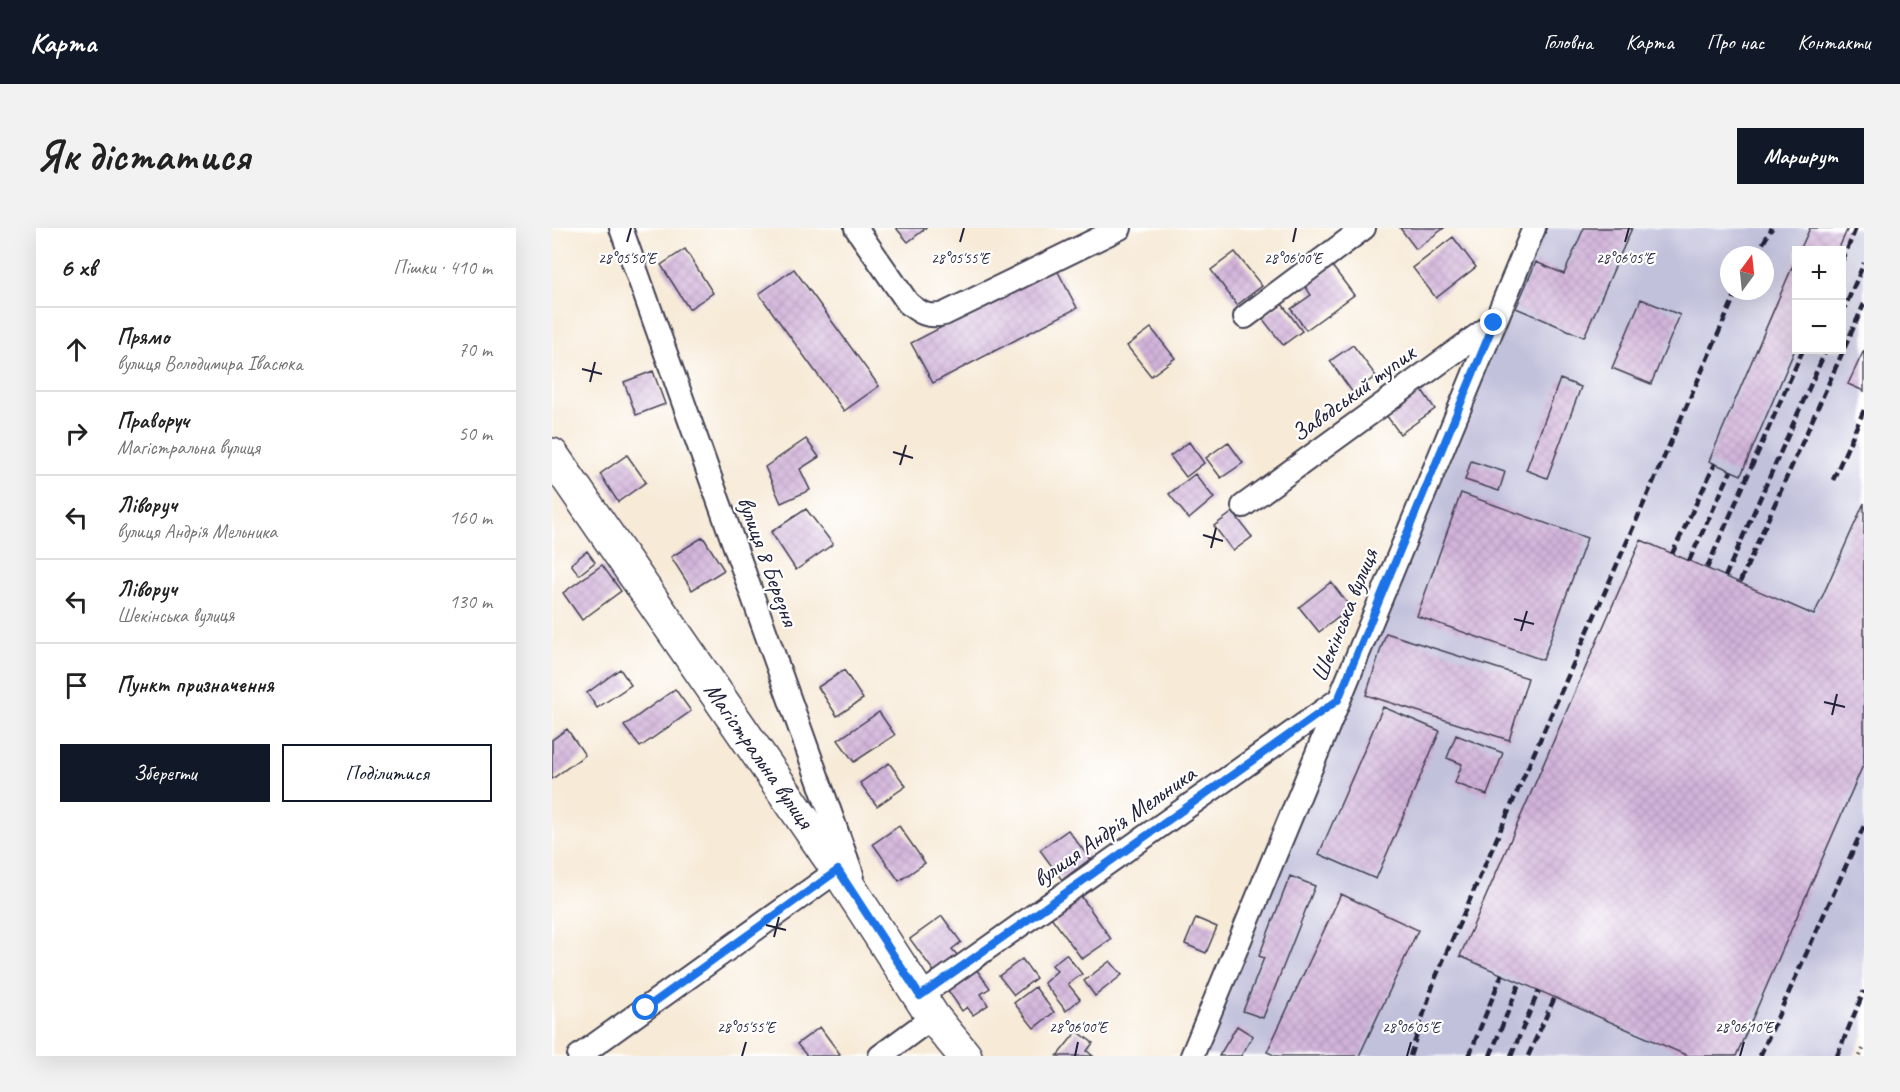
<!DOCTYPE html>
<html lang="uk">
<head>
<meta charset="utf-8">
<style>
	body { margin:0; font-family:Caveat,sans-serif; background:#f2f2f2; color:#222 }
	.controls { position:absolute; right:18px; top:18px; display:grid; overflow:hidden; border-radius:0px; box-shadow:0 6px 24px #0002 }
	.controls button { width:54px; height:54px; display:grid; place-items:center; padding:0; border:0; border-bottom:2px solid #e0e0e0; background:#fff; color:#222; font:30px sans-serif }
	.compass { position:absolute; left:1168px; top:18px; width:54px; height:54px; border-radius:50%; background:#fff; box-shadow:0 6px 24px #0002; rotate:15deg }
	.stop { position:absolute; width:18px; height:18px; margin:-14px; border:4px solid #1a73e8; border-radius:50%; background:#fff }
	.stop.end { background:#1a73e8; border-color:#fff; box-shadow:0 2px 6px #0008 }
	.list { margin:0; padding:0; list-style:none }
	h2 { display:flex; justify-content:space-between; align-items:center; height:78px; margin:0; padding:0 24px; font-size:26px }
	h2 small { font-size:20px; font-weight:400; color:#767676 }
	.list li { display:grid; grid-template-columns:39px 1fr auto; gap:18px; align-items:center; box-sizing:border-box; height:84px; padding:0 24px; border-top:2px solid #e0e0e0 }
	.list b { display:block; font-size:22px; white-space:nowrap }
	.list p { margin:0; font-size:20px; white-space:nowrap; color:#767676 }
	.list em { font-size:20px; font-style:normal; color:#767676 }
	.actions { display:flex; gap:12px; padding:18px 24px }
	.actions a { flex:1; padding:14px 0; border:2px solid #111827; border-radius:0px; text-align:center; font-size:21px; color:#111827 }
	.actions .main { background:#111827; color:#fff }
	.icon { flex:none; width:33px; height:33px; fill:none; stroke:currentColor; stroke-width:2; stroke-linecap:round; stroke-linejoin:round }
	.map { position:relative; flex:none; width:1312px; height:828px; overflow:hidden; border-radius:0px }
	header { display:flex; align-items:center; gap:36px; box-sizing:border-box; height:84px; padding:0 30px; background:#111827; color:#fff }
	header strong { font-size:28px }
	nav { display:flex; gap:33px; margin-inline-start:auto; font-size:21px }
	.intro { display:flex; align-items:center; justify-content:space-between; box-sizing:border-box; height:144px; padding:0 36px }
	h1 { margin:0; font-size:42px }
	.button { padding:15px 27px; border-radius:0px; background:#111827; color:#fff; font-size:21px; font-weight:700 }
	main { display:flex; gap:36px; padding:0 36px }
	aside { flex:1; background:#fff; border-radius:0px; box-shadow:0 6px 24px #0002 }
	.map>svg:first-child { display:block }
</style>
</head>
<body>
<header>
<strong>Карта</strong>
<nav><a>Головна</a><a>Карта</a><a>Про нас</a><a>Контакти</a></nav>
</header>
<div class="intro"><h1>Як дістатися</h1><a class="button">Маршрут</a></div>
<main>
<aside>
<h2>6 хв<small>Пішки · 410 m</small></h2>
<ul class="list">
<li><svg class="icon" aria-label="ahead" viewBox="0 0 24 24"><path d="M12 20V5M6 11l6-6 6 6"/></svg><div><b>Прямо</b><p>вулиця Володимира Івасюка</p></div><em>70 m</em></li>
<li><svg class="icon" aria-label="right" viewBox="0 0 24 24"><path d="M7 20v-9h11M14 6l5 5-5 5"/></svg><div><b>Праворуч</b><p>Магістральна вулиця</p></div><em>50 m</em></li>
<li><svg class="icon" aria-label="left" viewBox="0 0 24 24"><path d="M17 20v-9H6M10 6l-5 5 5 5"/></svg><div><b>Ліворуч</b><p>вулиця Андрія Мельника</p></div><em>160 m</em></li>
<li><svg class="icon" aria-label="left" viewBox="0 0 24 24"><path d="M17 20v-9H6M10 6l-5 5 5 5"/></svg><div><b>Ліворуч</b><p>Шекінська вулиця</p></div><em>130 m</em></li>
<li><svg class="icon" aria-label="arrive" viewBox="0 0 24 24"><path d="M6 21V4h12l-3 4 3 4H6"/></svg><div><b>Пункт призначення</b></div></li>
</ul>
<div class="actions"><a class="main">Зберегти</a><a>Поділитися</a></div>
</aside>
<div class="map">
<svg width="1312" height="828" viewBox="0 0 1312 828">
	<defs>
		<pattern id="building-cross-hatch" width="8" height="8" patternUnits="userSpaceOnUse" patternTransform="scale(1.5)"><rect width="8" height="8" fill="#d2b3da"/><path d="M0 0l8 8M0 8l8-8" fill="none" stroke="#b49abc"/></pattern>
	</defs>
	<rect width="100%" height="100%" fill="#fff"/>
	<filter id="ink" filterUnits="userSpaceOnUse"><feTurbulence type="fractalNoise" baseFrequency=".0167" numOctaves="2"/><feDisplacementMap in="SourceGraphic" scale="12" xChannelSelector="R" yChannelSelector="G"/><feConvolveMatrix kernelMatrix="1 2 1 2 8 2 1 2 1" color-interpolation-filters="sRGB"/></filter>
	<filter id="wash" filterUnits="userSpaceOnUse"><feTurbulence type="fractalNoise" baseFrequency=".008" numOctaves="4" result="noise"/><feDisplacementMap in="SourceGraphic" scale="24" xChannelSelector="R" yChannelSelector="G"/><feGaussianBlur stdDeviation="1.35" result="paint"/><feColorMatrix in="noise" values="0 0 0 0 0 0 0 0 0 0 0 0 0 0 0 0 0 1.4 0 .05"/><feComposite in="paint" operator="in"/></filter>
	<g filter="url(#wash)">
		<rect width="100%" height="100%" fill="#f7ead7"/>
		<path fill="#c2c1dc" fill-rule="evenodd" d="M982,0H1312V804L1302,828H640ZM1244,22H1290V122H1244ZM1177,27H1213V63H1177Z"/>
		<g id="blocks">
			<path fill="url(#building-cross-hatch)" d="M344,0H374L356,14Z
				M848,0H892L864,21Z
				M1032,0H1080L1032,109L964,80L984,34L1012,46Z
				M1258,0H1296L1286,22H1248Z
				M901,9L924,39L884,70L861,40Z
				M133,21L161,65L137,81L109,37Z
				M683,24L710,58L685,77L659,42Z
				M1244,30V119L1189,247L1157,233Z
				M780,38L802,67L754,102L739,81L759,67L753,58Z
				M504,40L525,80L381,155L359,115Z
				M242,41L327,158L292,183L207,66Z
				M1089,71L1128,87L1099,156L1060,140Z
				M730,76L750,103L731,117L710,90Z
				M599,100L623,130L599,148L575,118Z
				M801,117L824,148L801,165L778,133Z
				M1312,122V163L1296,156Z
				M101,143L113,176L84,187L72,154Z
				M1008,151L1029,159L995,250L974,242Z
				M870,162L883,181L848,206L834,187Z
				M254,211L267,229L248,241L258,262L229,275L213,239Z
				M637,214L652,235L634,249L618,228Z
				M676,214L691,235L669,250L654,230Z
				M75,227L94,254L66,274L48,246Z
				M919,233L953,244L947,263L913,252Z
				M643,246L662,270L637,291L617,266Z
				M909,265L1035,310L991,432L865,388Z
				M1312,275V535L1184,828H1136L908,728L1089,312L1262,387Z
				M254,281L281,316L244,342L219,304Z
				M681,284L700,309L681,323L662,298Z
				M151,309L172,342L140,362L119,329Z
				M35,323L43,334L27,347L19,336Z
				M50,337L69,363L30,392L11,365Z
				M779,354L799,380L767,404L747,379Z
				M834,405L976,450L957,512L814,467Z
				M68,441L79,457L45,480L35,465Z
				M292,442L311,471L285,488L266,459Z
				M123,461L139,483L88,519L72,498Z
				M831,479L888,503L824,651L767,626Z
				M327,484L343,507L302,534L286,512Z
				M15,501L33,527L0,551V512Z
				M904,507L951,525L935,567L903,555L910,536L895,530Z
				M337,535L354,558L325,578L308,555Z
				M347,598L373,635L347,653L321,616Z
				M516,602L538,631L510,652L488,622Z
				M738,648L763,658L711,790L691,783L712,730L707,728Z
				M789,666L866,702L807,828H724L715,824Z
				M529,668L559,711L530,731L499,689Z
				M390,688L409,714L400,721L406,728L383,745L358,711Z
				M644,690L665,699L654,725L633,716Z
				M514,726L530,746L516,756L528,771L514,783L492,755L505,743L500,737Z
				M470,731L484,750L462,767L447,748Z
				M558,733L570,747L543,768L532,753Z
				M422,738L438,760L429,766L436,777L421,787L415,779L410,783L393,758Z
				M483,759L502,784L482,800L462,775Z
				M685,798L701,808L689,828H667Z
				M268,799L288,826L286,828H255L245,816Z
				M525,803L541,815L535,823L541,828H505Z"/>
		</g>
	</g>
	<g filter="url(#ink)">
		<use href="#blocks" fill-opacity="0" stroke="#424052" stroke-width="1.5"/>
		<g fill="none" stroke-linecap="round" stroke-linejoin="round">
			<defs>
				<path id="minor" d="M69,0L300,646
					M304,0L356,75C368,85 376,90 392,86L568,0
					M693,89L812,0
					M691,278L941,96
					M368,768L786,472
					M27,828L286,642
					M328,828L381,789
					M640,828L982,0"/>
				<path id="secondary" d="M0,227L286,642L381,789L413,828"/>
			</defs>
			<use href="#minor" stroke="#424052" stroke-width="26"/>
			<use href="#secondary" stroke="#424052" stroke-width="36"/>
			<path stroke="#424052" stroke-width="4" stroke-dasharray="1.5 4.5" stroke-linecap="butt" d="M1308,828L1312,819"/>
			<use href="#minor" stroke="#fff" stroke-width="22"/>
			<use href="#secondary" stroke="#fff" stroke-width="33"/>
			<path stroke="#22223b" stroke-width="4.5" stroke-dasharray="9 4.5" stroke-linecap="butt" d="M1204,27L1220,0
				M1290,34L1304,0
				M1290,86L1312,35
				M1281,252L1312,182
				M1120,326L1163,236
				M1137,333L1179,243
				M1155,340L1251,122
				M1173,349L1274,122
				M1188,354L1312,76
				M858,828L883,751L1185,63
				M917,828L950,746
				M938,828L968,754
				M959,828L987,762
				M976,828L1003,769
				M1208,828L1312,598
				M1285,828L1312,763"/>
		</g>
	</g>
	<g fill="none" stroke-linecap="round" stroke-linejoin="round" filter="url(#ink)">
		<path stroke="#1a73e8" stroke-width="8" d="M94,780L286,642L368,768L786,472L942,95"/>
	</g>
	<path fill="none" stroke="#22223b" stroke-width="2" d="M75,14L79,0M408,14L412,0M741,14L744,0M1073,14L1077,0M30,141L50,146M38,154L43,134M341,224L361,230M348,237L354,217M651,307L671,313M659,320L664,300M962,391L982,396M969,403L975,383M1272,474L1293,479M1280,487L1285,466M214,697L234,702M222,709L227,689M190,828L194,814M523,828L526,814M855,828L859,814M1188,828L1192,814"/>
	<g text-anchor="middle" stroke-width="4.5" stroke-linejoin="round" paint-order="stroke">
		<g font-size="24" fill="#22223b" stroke="#fff">
			<text transform="translate(801 165) rotate(-36)" y="8">Заводський тупик</text>
			<text transform="translate(216 333) rotate(70)" y="8">вулиця 8 Березня</text>
			<text transform="translate(792 387) rotate(-68)" y="8">Шекінська вулиця</text>
			<text transform="translate(207 527) rotate(55)" y="8">Магістральна вулиця</text>
			<text transform="translate(562 598) rotate(-35)" y="8">вулиця Андрія Мельника</text>
		</g>
	</g>
	<g font-size="15" text-anchor="middle" fill="#22223b" stroke="#fff" stroke-width="4.5" stroke-linejoin="round" paint-order="stroke">
		<text x="75" y="35">28°05'50"E</text>
		<text x="741" y="35">28°06'00"E</text>
		<text x="408" y="35">28°05'55"E</text>
		<text x="1073" y="35">28°06'05"E</text>
		<text x="194" y="804">28°05'55"E</text>
		<text x="526" y="804">28°06'00"E</text>
		<text x="859" y="804">28°06'05"E</text>
		<text x="1192" y="804">28°06'10"E</text>
	</g>
</svg>
<div class="controls">
<button>+</button>
<button>−</button>
</div>
<svg class="compass" viewBox="-18 -18 36 36"><path d="M0-13l5 13h-10z" fill="#e53935"/><path d="M0 13l5-13h-10z" fill="#767676"/></svg>
<div class="stop" style="left:94px;top:780px"></div>
<div class="stop end" style="left:942px;top:95px"></div>
</div>
</main>
</body>
</html>
